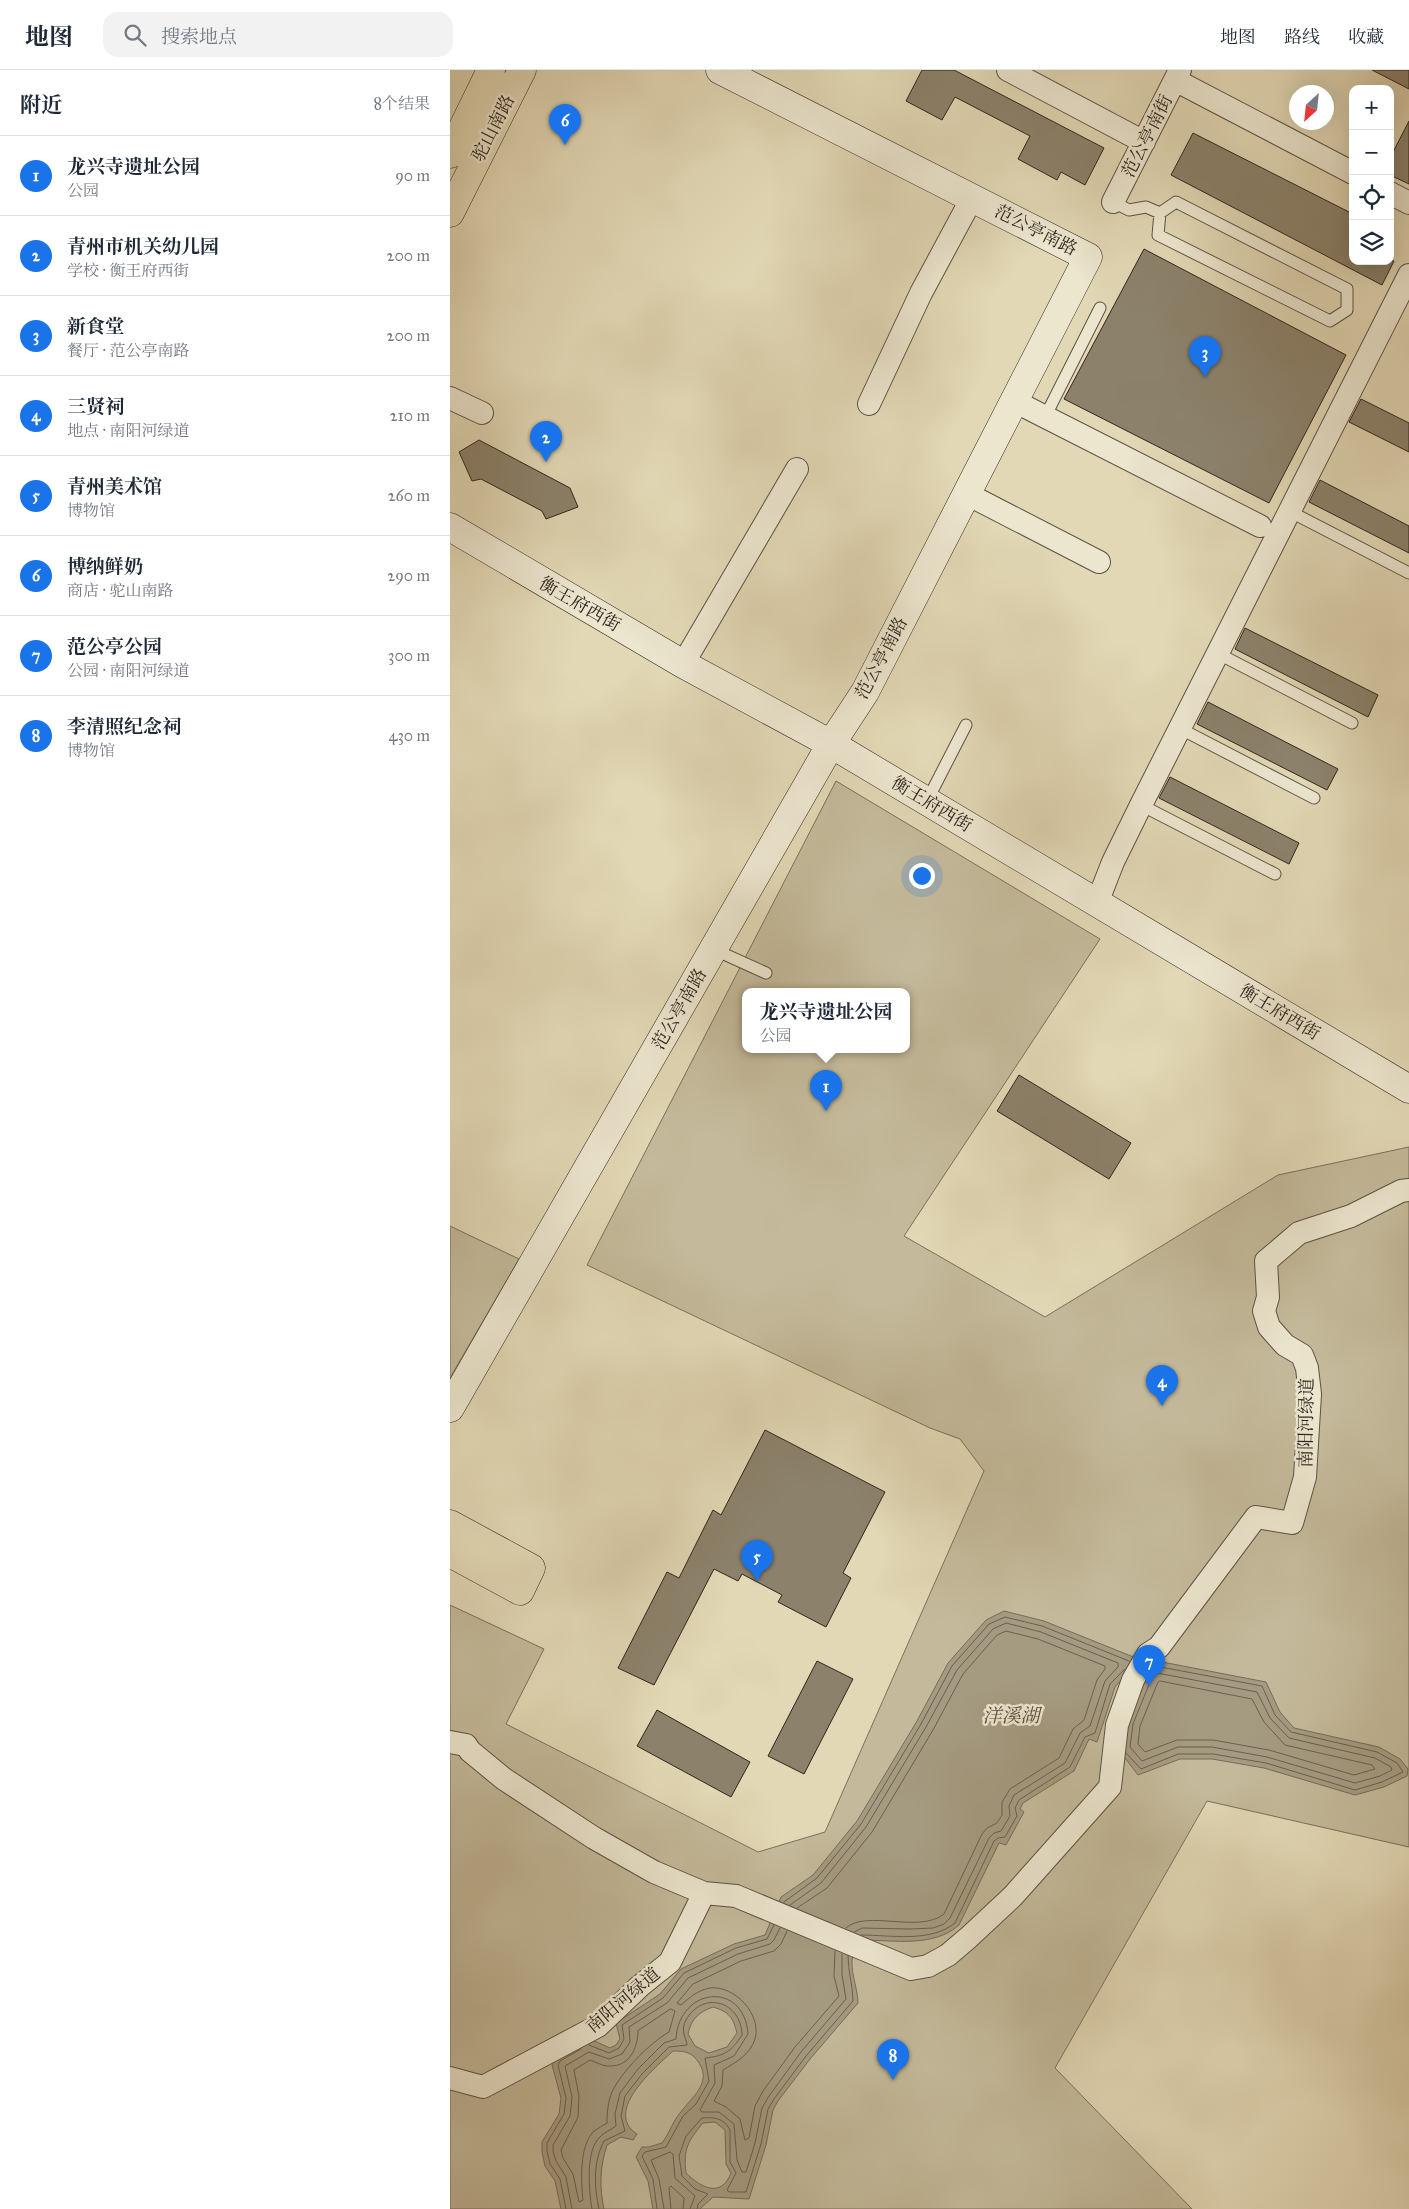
<!DOCTYPE html>
<html lang="zh">
<head>
<meta charset="utf-8">
<style>
	body { margin:0; font-family:"IM FELL Great Primer","Noto Serif SC",serif; background:#f2f2f3; color:#1f2937 }
	.controls { position:absolute; right:15px; top:15px; display:grid; overflow:hidden; border-radius:10px; box-shadow:0 5px 20px #0002 }
	.controls button { width:45px; height:45px; display:grid; place-items:center; padding:0; border:0; border-bottom:1px solid #e0e1e3; background:#fff; color:#1f2937; font:25px sans-serif }
	.compass { position:absolute; left:839px; top:15px; width:45px; height:45px; border-radius:50%; background:#fff; box-shadow:0 5px 20px #0002; rotate:207deg }
	.you { position:absolute; left:471px; top:805px; width:18px; height:18px; margin:-12px; border:4px solid #fff; border-radius:50%; background:#1a73e8; box-shadow:0 0 0 8px #1a73e833 }
	.badge { display:grid; place-items:center; width:32px; height:32px; border-radius:50%; background:#1a73e8; color:#fff; font-size:16px; font-weight:700 }
	.pin { position:absolute; translate:-50% -41px; filter:drop-shadow(0 1px 2px #0008) }
	.pin::after { content:''; position:absolute; top:26px; width:18px; height:15px; background:inherit; clip-path:polygon(0 0,100% 0,50% 100%) }
	.popup { position:absolute; left:292px; top:918px; width:168px; height:65px; box-sizing:border-box; display:grid; place-content:center; border-radius:10px; background:#fff; filter:drop-shadow(0 1px 4px #0005); font-size:16px; white-space:nowrap; color:#747a83 }
	.popup b { font-size:19px; color:#1f2937 }
	.popup::after { content:''; position:absolute; left:50%; top:100%; margin-left:-10px; border:10px solid transparent; border-top-color:#fff }
	.list { margin:0; padding:0; list-style:none }
	h2 { display:flex; justify-content:space-between; align-items:center; height:65px; margin:0; padding:0 20px; font-size:21px }
	h2 small { font-size:16px; font-weight:400; color:#747a83 }
	.list li { display:grid; grid-template-columns:32px 1fr auto; gap:15px; align-items:center; box-sizing:border-box; height:80px; padding:0 20px; border-top:1px solid #e0e1e3 }
	.list b { display:block; font-size:19px; white-space:nowrap }
	.list p { margin:0; font-size:16px; white-space:nowrap; color:#747a83 }
	.list em { font-size:16px; font-style:normal; color:#747a83 }
	.icon { flex:none; width:28px; height:28px; fill:none; stroke:currentColor; stroke-width:2; stroke-linecap:round; stroke-linejoin:round }
	.map { position:relative; flex:none; width:959px; height:2139px; overflow:hidden }
	header { display:flex; align-items:center; gap:30px; box-sizing:border-box; height:70px; padding:0 25px; background:#fff; border-bottom:1px solid #e0e1e3 }
	header strong { font-size:24px }
	nav { display:flex; gap:28px; margin-inline-start:auto; font-size:18px }
	.search { width:350px; height:45px; background:#f2f2f3; display:flex; align-items:center; gap:12px; box-sizing:border-box; padding:0 18px; border-radius:15px; color:#747a83; font-size:19px }
	main { display:flex }
	aside { flex:1; background:#fff }
	.map>svg:first-child { display:block }
</style>
</head>
<body>
<header>
<strong>地图</strong>
<div class="search"><svg class="icon" aria-label="search" viewBox="0 0 24 24"><circle cx="10" cy="10" r="6"/><path d="M15 15l6 6"/></svg>搜索地点</div>
<nav><a>地图</a><a>路线</a><a>收藏</a></nav>
</header>
<main>
<aside>
<h2>附近<small>8个结果</small></h2>
<ul class="list">
<li><span class="badge">1</span><div><b>龙兴寺遗址公园</b><p>公园</p></div><em>90 m</em></li>
<li><span class="badge">2</span><div><b>青州市机关幼儿园</b><p>学校 · 衡王府西街</p></div><em>200 m</em></li>
<li><span class="badge">3</span><div><b>新食堂</b><p>餐厅 · 范公亭南路</p></div><em>200 m</em></li>
<li><span class="badge">4</span><div><b>三贤祠</b><p>地点 · 南阳河绿道</p></div><em>210 m</em></li>
<li><span class="badge">5</span><div><b>青州美术馆</b><p>博物馆</p></div><em>260 m</em></li>
<li><span class="badge">6</span><div><b>博纳鲜奶</b><p>商店 · 驼山南路</p></div><em>290 m</em></li>
<li><span class="badge">7</span><div><b>范公亭公园</b><p>公园 · 南阳河绿道</p></div><em>300 m</em></li>
<li><span class="badge">8</span><div><b>李清照纪念祠</b><p>博物馆</p></div><em>430 m</em></li>
</ul>
</aside>
<div class="map">
<svg width="959" height="2139" viewBox="0 0 959 2139">
	<rect width="100%" height="100%" fill="#e2d8b5"/>
	<filter id="stains"><feTurbulence type="fractalNoise" baseFrequency=".004" numOctaves="4"/><feColorMatrix values="0 0 0 0 .2 0 0 0 0 .09 0 0 0 0 .02 0 0 0 .5 -.17"/></filter>
	<radialGradient id="worn" r=".72"><stop offset=".6" stop-color="#630" stop-opacity="0"/><stop offset="1" stop-color="#630" stop-opacity=".3"/></radialGradient>
	<path fill="#c4ba9b" stroke="#7a705c" fill-rule="evenodd" d="M386,711L650,869L454,1166L595,1247L828,1105L959,1077V1777L757,1731L605,1998L742,2139H0V1535L94,1579L56,1654L308,1782L375,1762L534,1401L510,1369L480,1358L137,1195ZM296,922H456V980H296Z
		M0,1156L69,1189L0,1308Z"/>
	<path fill="#a59b81" stroke="#766c59" fill-rule="evenodd" d="M554,1541L594,1551L681,1586L816,1612L830,1642L844,1658L929,1677L950,1689L958,1699L957,1706L934,1717L905,1725L814,1698L762,1689H730L688,1705L675,1688L668,1683L678,1602L665,1617L647,1672L639,1669L624,1701L573,1733L570,1739L574,1742L556,1775L549,1773L509,1855C483,1878 444,1870 411,1870C409,1874 404,1879 403,1884C399,1900 408,1918 408,1933L360,1989L328,2031L323,2040L316,2075L299,2129L263,2127L250,2139H203L198,2111L186,2087L192,2077H199L212,2073C219,2064 223,2051 230,2043C242,2027 262,2013 249,1993C242,1982 235,1981 223,1981C207,1996 165,2031 178,2055C180,2059 184,2062 187,2064L183,2070L171,2067L157,2075C150,2097 149,2116 154,2139H111L105,2111L95,2096L92,2082V2072L109,2044L111,2028L102,1995L106,1988L142,1970L160,1978L166,1975L170,1969L166,1953L210,1924L231,1899L284,1874L315,1865L331,1827L363,1805L407,1751L467,1651L498,1593L536,1550ZM263,1937C279,1942 283,1947 287,1963L277,1977L259,1983L245,1976L238,1964C241,1949 249,1942 263,1937ZM265,2052L275,2060L276,2094L281,2103C271,2129 250,2117 236,2103C233,2079 238,2071 253,2053Z"/>
	<g fill="none" stroke-linecap="round" stroke-linejoin="round">
		<path stroke="#6a604f" stroke-width="1" d="M700,1605V1612L683,1654L680,1677L692,1691L728,1677H762L817,1687L905,1713L930,1706L942,1700L941,1697L925,1688L839,1668L820,1648L807,1622L702,1602
			M710,1611L802,1629L814,1652L835,1675L922,1695L925,1699L904,1705L819,1680L763,1670H727L695,1682L688,1674L690,1656L708,1612Z
			M676,1683L691,1699L728,1684H763L816,1693L905,1720L932,1712L953,1702L947,1693L927,1682L841,1662L825,1645L812,1616L705,1596
			M334,1832L367,1808L411,1754L471,1654L502,1596L539,1554L555,1547L592,1556L679,1591
			M340,1835L371,1813L416,1757L476,1657L507,1600L543,1559L556,1553L591,1562L668,1593V1597L655,1611L640,1656L630,1663L615,1693L564,1725L559,1736L560,1746L551,1761L544,1763L539,1768L500,1848L494,1854L483,1858L460,1859L412,1858L404,1862
			M347,1838L377,1818L422,1762L483,1660L513,1604L547,1565L556,1561L588,1569L655,1596V1599L647,1610L634,1650L623,1659L609,1688L560,1719L552,1732V1745L547,1753L537,1758L532,1764L494,1844C469,1864 416,1839 396,1858
			M337,1861L331,1874L324,1881L291,1891L243,1914L227,1933L231,1935C239,1928 248,1920 260,1918C285,1915 312,1945 305,1969C300,1985 286,1992 273,2000L272,2016L264,2031L276,2037L290,2049L295,2070L299,2068L305,2036L313,2021L345,1977L389,1926L384,1906L385,1881
			M411,1865C441,1865 480,1873 505,1853L544,1771L548,1768L555,1767L567,1746L565,1738L569,1730L620,1697L635,1667L645,1663L660,1614L675,1599
			M221,1939L225,1941L219,1962C201,1972 171,2002 162,2022C158,2031 157,2043 157,2053C153,2056 148,2058 144,2061C129,2076 131,2111 133,2130L129,2132L123,2104L113,2088L111,2080L128,2047L129,2026L124,2000L140,1990C146,1992 152,1996 159,1996C180,1997 188,1977 188,1961Z
			M139,1975L159,1983L169,1978L174,1969L172,1955L213,1928L234,1903L286,1878L317,1869L324,1855
			M116,2139L110,2109L100,2094L97,2081V2073L114,2044L116,2028L108,1995L110,1991L131,1979
			M122,2139L116,2107L106,2091L103,2081V2075L120,2046L122,2027L115,1996L139,1982L159,1989L172,1984L180,1972L179,1957L217,1933L238,1908L288,1884L320,1874L324,1870L330,1858
			M142,2139C139,2121 135,2080 150,2067C154,2062 161,2060 166,2056L165,2044L170,2023L188,1999L214,1973L226,1969C229,1917 294,1910 298,1964L284,1986L264,1995L265,2013L250,2040L252,2042H269L284,2054L287,2090L292,2102H296L305,2073L312,2038L319,2026L351,1982L396,1929L392,1905V1884
			M149,2139C144,2116 143,2092 154,2071L175,2061L171,2046L175,2026L192,2004L219,1977L237,1975C236,1967 230,1960 236,1950C253,1920 291,1931 292,1965C281,1982 274,1986 255,1988L259,2011L246,2034L233,2046L216,2077L195,2082L192,2086L203,2109L207,2139
			M214,2139L209,2109L201,2090L220,2082L223,2084L225,2108L245,2126L240,2139
			M221,2139L219,2118L221,2116L234,2128L233,2139
			M247,2139L248,2134L258,2124L245,2119L232,2106L229,2086L236,2066L252,2048C264,2047 274,2048 280,2060V2092L286,2103L277,2120L279,2122H296L311,2074L318,2039L324,2029L356,1986L403,1931C403,1916 398,1902 398,1886"/>
	</g>
	<path fill="#8c826c" stroke="#2f251d" d="M472,0H504L654,78L635,115L611,102L607,110L568,89L580,66L505,27L492,50L456,31Z
		M922,0H959V19Z
		M959,51V114L940,105V88Z
		M743,63L903,144V191H944L932,215L721,105Z
		M694,179L896,285L819,433L614,329Z
		M911,329L959,353V382L899,352Z
		M29,370L120,418L128,437L96,449L92,441L31,409L22,411L9,382Z
		M870,410L959,456V483L859,432Z
		M795,558L928,625L918,647L785,579Z
		M758,632L888,699L877,720L747,654Z
		M720,707L849,773L839,794L709,728Z
		M569,1005L681,1073L659,1109L547,1041Z
		M315,1360L435,1422L393,1503L401,1508L376,1557L328,1532L332,1525L292,1504L288,1511L264,1499L204,1615L168,1598L217,1502L229,1508L263,1440L271,1445Z
		M367,1591L403,1609L354,1704L318,1686Z
		M207,1640L300,1692L281,1727L187,1676Z"/>
	<g fill="none" stroke-linecap="round" stroke-linejoin="round">
		<defs>
			<path id="lane" d="M663,132L679,140L696,137L710,143
				M726,132L897,219V240L880,251L708,165L710,143Z
				M595,347L650,238
				M839,441L959,503
				M767,583L902,653
				M729,658L864,728
				M477,731L516,655
				M691,735L825,804
				M263,879L316,903"/>
			<path id="street" d="M558,0L694,72
				M725,10L903,103
				M940,123L959,133
				M663,132L730,0
				M0,328L32,343
				M564,331L810,456
				M419,334L471,223L522,128
				M517,424L649,492
				M233,594L347,399
				M647,833L663,792L691,735L959,205
				M0,1672L16,1675L20,1681L54,1709L144,1768L204,1802L254,1823
				M0,2008L33,2017L148,1956L190,1916L220,1892L254,1823L286,1826L461,1899L478,1896L498,1885L518,1868L563,1826L660,1717L667,1655L683,1610L698,1584L709,1577L806,1447L842,1453L855,1407L860,1324L857,1298L852,1285L835,1275L819,1257L814,1241L818,1227L816,1191L849,1163L901,1146L951,1121L959,1120"/>
			<path id="secondary" d="M0,457L233,594L381,674L959,1019
				M0,1338L381,674L415,622L638,187L270,0"/>
			<path id="primary" d="M0,84L41,0
				M0,143L72,0
				M0,1454L81,1498L70,1521L0,1483"/>
		</defs>
		<use href="#lane" stroke="#5c5243" stroke-width="13"/>
		<use href="#street" stroke="#5c5243" stroke-width="24"/>
		<use href="#secondary" stroke="#2f251d" stroke-width="29"/>
		<use href="#primary" stroke="#2f251d" stroke-width="29"/>
		<use href="#lane" stroke="#ece6cf" stroke-width="11"/>
		<use href="#street" stroke="#ece6cf" stroke-width="22"/>
		<use href="#secondary" stroke="#ece6cf" stroke-width="28"/>
		<use href="#primary" stroke="#e2d8b5" stroke-width="28"/>
	</g>
	<g text-anchor="middle" stroke-width="5" stroke-linejoin="round" paint-order="stroke">
		<g font-size="18" fill="#2f251d" stroke="#ece6cf">
			<text transform="translate(43 58) rotate(-63)" y="6">驼山南路</text>
			<text transform="translate(697 66) rotate(-63)" y="6">范公亭南街</text>
			<text transform="translate(586 160) rotate(27)" y="6">范公亭南路</text>
			<text transform="translate(130 534) rotate(30)" y="6">衡王府西街</text>
			<text transform="translate(431 588) rotate(-62)" y="6">范公亭南路</text>
			<text transform="translate(482 734) rotate(31)" y="6">衡王府西街</text>
			<text transform="translate(229 939) rotate(-60)" y="6">范公亭南路</text>
			<text transform="translate(830 942) rotate(31)" y="6">衡王府西街</text>
			<text transform="translate(856 1353) rotate(-89)" y="6">南阳河绿道</text>
			<text transform="translate(173 1930) rotate(-40)" y="6">南阳河绿道</text>
		</g>
		<g font-size="19" font-style="italic" fill="#584e40" stroke="#ece6cf">
			<text x="561" y="1652">洋溪湖</text>
		</g>
	</g>
	<rect width="100%" height="100%" filter="url(#stains)"/>
	<rect width="100%" height="100%" fill="url(#worn)"/>
</svg>
<div class="controls">
<button>+</button>
<button>−</button>
<button><svg class="icon" aria-label="locate" viewBox="0 0 24 24"><circle cx="12" cy="12" r="6"/><path d="M12 2v4M12 18v4M2 12h4M18 12h4"/></svg></button>
<button><svg class="icon" aria-label="layers" viewBox="0 0 24 24"><path d="M12 4l9 5-9 5-9-5zM3 14l9 5 9-5"/></svg></button>
</div>
<svg class="compass" viewBox="-18 -18 36 36"><path d="M0-13l5 13h-10z" fill="#e53935"/><path d="M0 13l5-13h-10z" fill="#747a83"/></svg>
<div class="you"></div>
<div class="pin badge" style="left:376px;top:1041px">1</div>
<div class="popup"><b>龙兴寺遗址公园</b>公园</div>
<div class="pin badge" style="left:96px;top:392px">2</div>
<div class="pin badge" style="left:755px;top:307px">3</div>
<div class="pin badge" style="left:712px;top:1336px">4</div>
<div class="pin badge" style="left:307px;top:1511px">5</div>
<div class="pin badge" style="left:115px;top:75px">6</div>
<div class="pin badge" style="left:699px;top:1616px">7</div>
<div class="pin badge" style="left:443px;top:2010px">8</div>
</div>
</main>
</body>
</html>
